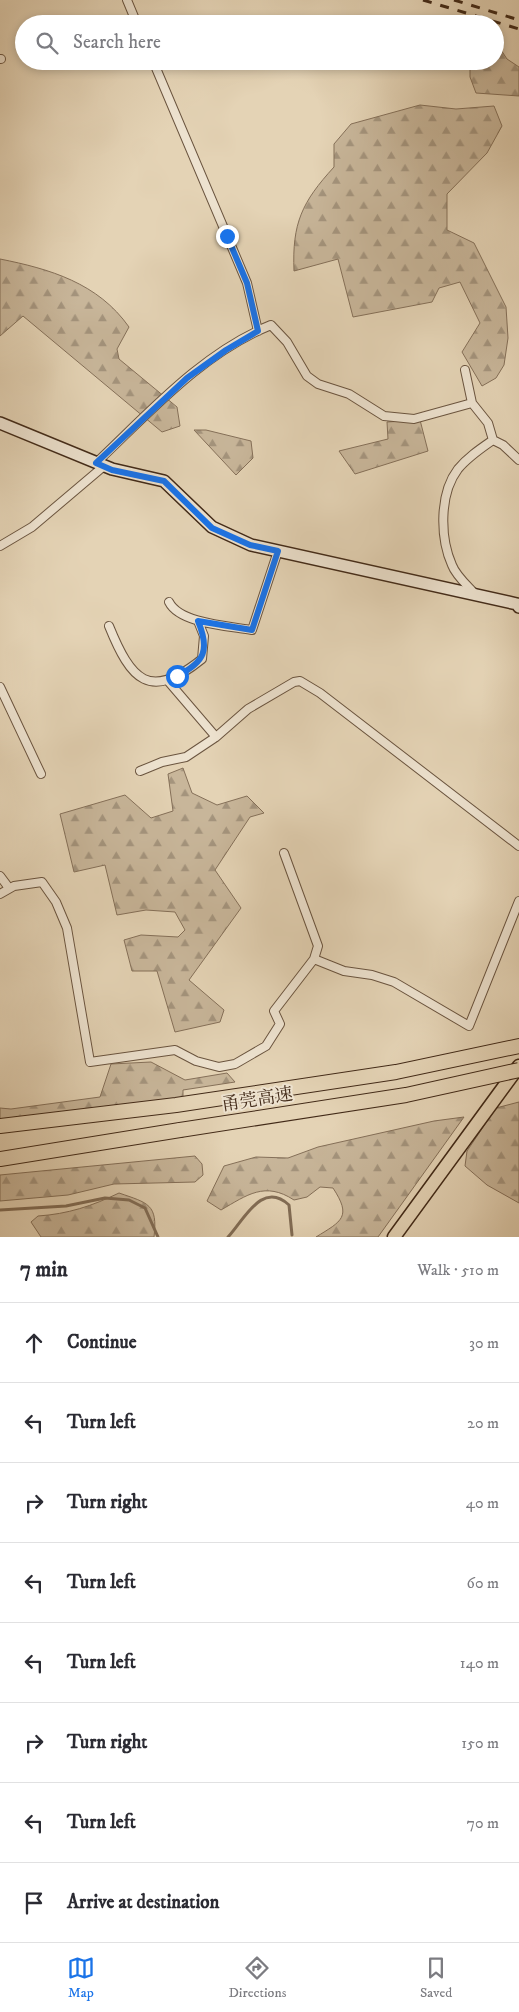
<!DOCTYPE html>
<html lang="en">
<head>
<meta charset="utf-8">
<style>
	body { margin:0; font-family:"IM FELL DW Pica","Noto Serif SC",serif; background:#f2f2f3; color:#2b2b33 }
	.stop { position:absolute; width:15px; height:15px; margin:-11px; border:4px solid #1a73e8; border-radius:50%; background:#fff }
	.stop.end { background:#1a73e8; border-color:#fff; box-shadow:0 1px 5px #0008 }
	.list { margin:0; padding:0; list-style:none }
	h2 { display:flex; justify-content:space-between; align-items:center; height:65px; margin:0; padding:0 20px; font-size:21px }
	h2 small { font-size:16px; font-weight:400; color:#7c7c81 }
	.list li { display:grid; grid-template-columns:32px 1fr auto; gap:15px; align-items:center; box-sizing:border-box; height:80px; padding:0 20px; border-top:1px solid #e1e1e2 }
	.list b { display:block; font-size:19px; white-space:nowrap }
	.list em { font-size:16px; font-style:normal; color:#7c7c81 }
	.icon { flex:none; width:28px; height:28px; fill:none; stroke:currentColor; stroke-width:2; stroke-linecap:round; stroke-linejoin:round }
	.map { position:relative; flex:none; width:519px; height:1237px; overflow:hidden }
	.search { position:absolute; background:#fff; box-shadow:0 2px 8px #0003; left:15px; right:15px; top:15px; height:55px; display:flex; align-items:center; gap:12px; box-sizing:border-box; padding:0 18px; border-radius:28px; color:#7c7c81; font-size:19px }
	.sheet { height:705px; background:#fff }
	nav { display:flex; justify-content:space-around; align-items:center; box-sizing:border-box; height:70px; border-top:1px solid #e1e1e2; background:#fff; font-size:14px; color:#7c7c81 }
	nav a { display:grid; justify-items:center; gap:2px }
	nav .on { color:#1a73e8 }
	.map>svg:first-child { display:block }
</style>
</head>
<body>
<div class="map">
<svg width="519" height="1237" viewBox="0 0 519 1237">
	<defs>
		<pattern id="forest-firs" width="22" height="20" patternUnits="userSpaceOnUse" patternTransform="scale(1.25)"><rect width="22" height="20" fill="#c8b69a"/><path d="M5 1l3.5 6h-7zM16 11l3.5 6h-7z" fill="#a4947d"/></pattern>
	</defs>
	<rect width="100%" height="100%" fill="#e4d3b5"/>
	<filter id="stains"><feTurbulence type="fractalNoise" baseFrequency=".004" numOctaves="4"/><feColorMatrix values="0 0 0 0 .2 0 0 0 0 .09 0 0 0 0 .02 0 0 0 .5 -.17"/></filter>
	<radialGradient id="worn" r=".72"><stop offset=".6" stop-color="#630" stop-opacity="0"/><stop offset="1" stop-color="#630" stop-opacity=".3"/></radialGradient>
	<path fill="url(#forest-firs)" stroke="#857059" d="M495,41L507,59L519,67V96L476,93L470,77V68L462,61H495Z
		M420,105L456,109L494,106L502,126L487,153L447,194V230L474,243L506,307L508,338L504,365L496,378L482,386L462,352L480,323L460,282L439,288L432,302L353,317L338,259L294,271C292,223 302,202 334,167V144L351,124Z
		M0,259C50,269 98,283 129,327L117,349L119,359L177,407L180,426L162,432L23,316L0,336Z
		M420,420L428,451L355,474L339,451L388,439L387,422Z
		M194,430H206L251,441L253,458L236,475Z
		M183,768L192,793L217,805L247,796L264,813L250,817L215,870L241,908L189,980L224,1010L220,1022L175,1032L157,971H132L124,940L141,935L178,937L185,930L175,912L146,910L117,915L105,865L74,872L60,814L125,795L151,818L173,811L168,774Z
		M151,1062L185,1080L227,1073L235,1082L183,1090V1099L0,1119V1108L11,1109L100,1097L111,1064Z
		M519,1102V1203L487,1185L465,1166L467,1151L496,1108Z
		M464,1117L378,1237H316C342,1221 352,1217 333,1188L320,1187L307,1197L294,1200C265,1181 247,1195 221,1210L207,1201L224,1166L256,1157L288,1158L318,1147L434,1121Z
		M195,1156L202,1164L203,1175L195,1182L114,1184L68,1195L0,1201V1175Z
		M119,1193C148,1203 158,1204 154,1237H41L31,1222L38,1216C68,1214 92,1206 119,1193Z"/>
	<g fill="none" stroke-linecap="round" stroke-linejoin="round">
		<path stroke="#826d56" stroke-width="3" d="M0,1210L66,1206L105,1198L129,1200L145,1208L158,1237
			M228,1237C244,1220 262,1180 289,1205L292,1235"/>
		<defs>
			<path id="street" d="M127,0L137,24
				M0,59H1
				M153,61L247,283L258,331
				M465,370L472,403L488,423L493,440C480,449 468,457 458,469C439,494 440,538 452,565C456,576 468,586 476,595
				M493,440L503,445L519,460
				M96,463C149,413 202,353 271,325L287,342L307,376L318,384L349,394L384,416L414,419L472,403
				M0,546L32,527L104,466
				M169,602C180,624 230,626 252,630L278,551
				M109,626C131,680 149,702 202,659L204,636L198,621
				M168,681L216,737
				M0,687L41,774
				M140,771L162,762L186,757L216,737L248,709L294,682L300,681L320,693L519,846
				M0,876L9,888
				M0,894L14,886L42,882L56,902L67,928L90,1062L175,1050L196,1061L219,1067L235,1064L266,1046L280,1024L274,1011L314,959L318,946L284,853
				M314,959L344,971L372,975L394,982L469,1026L519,901"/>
			<path id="secondary" d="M0,423L112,469L164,481L212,527L251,545L517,604L519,607"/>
			<path id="primary" d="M394,1237L519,1066"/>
			<path id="highway" d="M0,1126L176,1105L396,1072L519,1046
				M0,1159L180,1130"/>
		</defs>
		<use href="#street" stroke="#6a543f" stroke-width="10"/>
		<use href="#secondary" stroke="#422a18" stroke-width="14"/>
		<use href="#primary" stroke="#422a18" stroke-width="15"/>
		<use href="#highway" stroke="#422a18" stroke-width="16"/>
		<use href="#street" stroke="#ede2cf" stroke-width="8"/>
		<use href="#secondary" stroke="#ede2cf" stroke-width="11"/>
		<use href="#primary" stroke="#e4d3b5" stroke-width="12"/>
		<use href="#highway" stroke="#e4d3b5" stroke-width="14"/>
		<path stroke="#422a18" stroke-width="3" stroke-dasharray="9 9" stroke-linecap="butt" d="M423,0L519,29
			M454,0L519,20"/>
		<defs>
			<path id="highway-bridge" d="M180,1130L406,1095L519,1070"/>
		</defs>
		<use href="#highway-bridge" stroke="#422a18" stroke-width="16" stroke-linecap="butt"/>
		<use href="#highway-bridge" stroke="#e4d3b5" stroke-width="14"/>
	</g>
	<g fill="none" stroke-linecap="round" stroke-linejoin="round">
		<path stroke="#1a73e8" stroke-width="6" d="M177,676C205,662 210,650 198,621L252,630L278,551L250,545L212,528L164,481L112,470L96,463L187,378L226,350L258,331L247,283L227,236"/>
	</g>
	<g text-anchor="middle" stroke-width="4" stroke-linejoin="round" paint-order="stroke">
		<g font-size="18" fill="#422a18" stroke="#ede2cf">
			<text transform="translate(257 1099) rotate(-9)" y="6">甬莞高速</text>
		</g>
	</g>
	<rect width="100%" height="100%" filter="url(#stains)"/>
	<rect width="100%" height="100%" fill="url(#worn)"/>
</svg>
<div class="stop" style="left:177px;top:676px"></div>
<div class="stop end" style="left:227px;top:236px"></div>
<div class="search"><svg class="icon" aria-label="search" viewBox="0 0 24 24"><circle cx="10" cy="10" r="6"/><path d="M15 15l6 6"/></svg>Search here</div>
</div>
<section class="sheet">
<h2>7 min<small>Walk · 510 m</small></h2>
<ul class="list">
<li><svg class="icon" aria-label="ahead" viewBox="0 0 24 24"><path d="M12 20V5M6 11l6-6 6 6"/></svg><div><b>Continue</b></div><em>30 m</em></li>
<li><svg class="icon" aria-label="left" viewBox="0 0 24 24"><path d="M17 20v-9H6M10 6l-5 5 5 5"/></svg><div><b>Turn left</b></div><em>20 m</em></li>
<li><svg class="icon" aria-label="right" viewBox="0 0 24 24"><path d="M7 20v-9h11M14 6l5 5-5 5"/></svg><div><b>Turn right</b></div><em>40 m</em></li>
<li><svg class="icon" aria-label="left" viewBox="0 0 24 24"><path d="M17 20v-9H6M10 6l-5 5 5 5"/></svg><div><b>Turn left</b></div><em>60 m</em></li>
<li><svg class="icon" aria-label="left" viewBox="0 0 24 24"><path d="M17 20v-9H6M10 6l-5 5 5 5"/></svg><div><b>Turn left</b></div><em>140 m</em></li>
<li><svg class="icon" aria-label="right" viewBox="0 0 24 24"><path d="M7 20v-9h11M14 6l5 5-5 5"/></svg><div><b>Turn right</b></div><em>150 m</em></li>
<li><svg class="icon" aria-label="left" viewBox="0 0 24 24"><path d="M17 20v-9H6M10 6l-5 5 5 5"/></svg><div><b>Turn left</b></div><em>70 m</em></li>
<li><svg class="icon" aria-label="arrive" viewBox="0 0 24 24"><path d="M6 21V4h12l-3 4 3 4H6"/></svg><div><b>Arrive at destination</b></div></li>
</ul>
</section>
<nav>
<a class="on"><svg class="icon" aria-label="map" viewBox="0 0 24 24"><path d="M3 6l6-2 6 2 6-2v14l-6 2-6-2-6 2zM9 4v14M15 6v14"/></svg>Map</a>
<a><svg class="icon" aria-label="directions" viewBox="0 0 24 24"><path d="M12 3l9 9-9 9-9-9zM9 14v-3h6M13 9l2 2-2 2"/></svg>Directions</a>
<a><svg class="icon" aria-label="saved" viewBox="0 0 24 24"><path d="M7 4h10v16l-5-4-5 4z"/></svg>Saved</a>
</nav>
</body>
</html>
